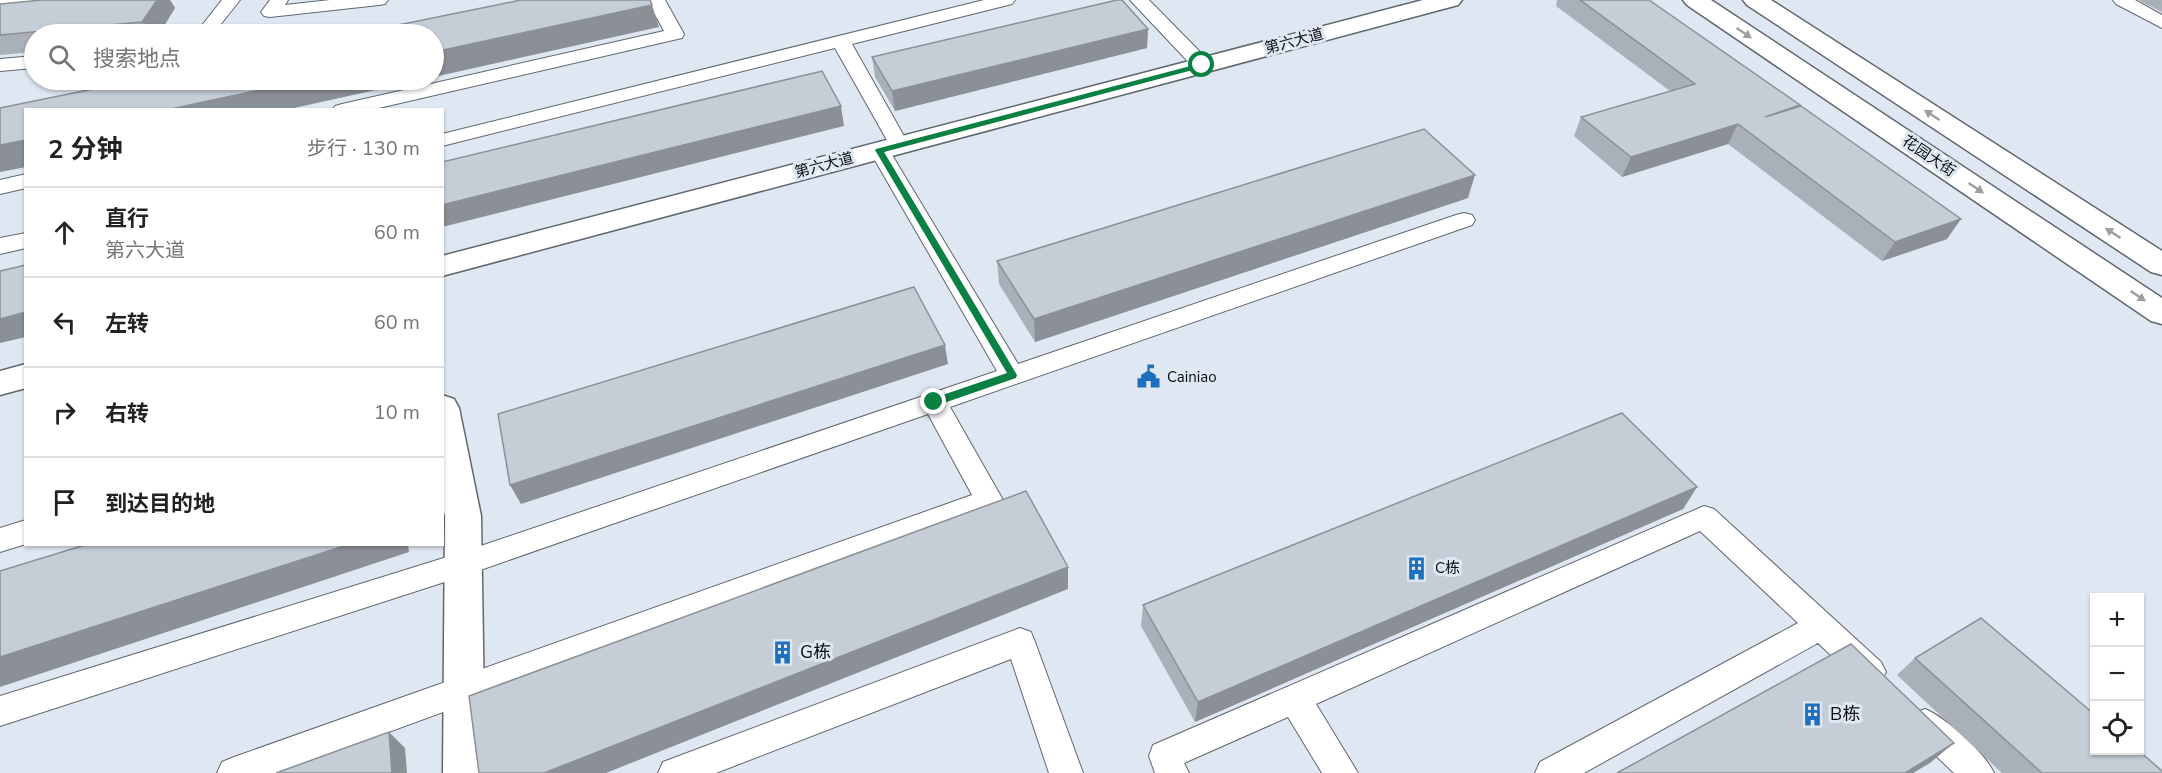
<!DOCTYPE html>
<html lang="zh">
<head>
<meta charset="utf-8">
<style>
	body { margin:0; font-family:"Nunito Sans","Noto Sans SC",sans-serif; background:#f2f2f2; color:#222 }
	.controls { position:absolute; right:18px; bottom:18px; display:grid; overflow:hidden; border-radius:0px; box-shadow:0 2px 4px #0004 }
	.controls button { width:54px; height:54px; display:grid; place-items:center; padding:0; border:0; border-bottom:2px solid #e0e0e0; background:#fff; color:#222; font:30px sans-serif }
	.stop { position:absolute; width:18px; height:18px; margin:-14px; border:4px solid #0b8043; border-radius:50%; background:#fff }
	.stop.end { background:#0b8043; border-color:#fff; box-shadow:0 2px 6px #0008 }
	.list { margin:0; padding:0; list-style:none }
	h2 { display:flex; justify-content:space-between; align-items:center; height:78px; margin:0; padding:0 24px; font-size:26px }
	h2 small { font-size:20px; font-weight:400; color:#767676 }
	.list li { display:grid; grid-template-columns:39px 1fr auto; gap:18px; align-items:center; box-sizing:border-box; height:90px; padding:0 24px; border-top:2px solid #e0e0e0 }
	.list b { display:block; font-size:22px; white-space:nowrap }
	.list p { margin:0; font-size:20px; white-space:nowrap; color:#767676 }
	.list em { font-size:20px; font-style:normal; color:#767676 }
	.icon { flex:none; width:33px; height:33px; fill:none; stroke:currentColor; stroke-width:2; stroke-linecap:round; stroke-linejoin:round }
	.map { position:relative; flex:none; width:2162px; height:773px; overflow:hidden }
	.search { position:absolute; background:#fff; box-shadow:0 2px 4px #0004; left:24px; top:24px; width:420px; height:66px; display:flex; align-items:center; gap:15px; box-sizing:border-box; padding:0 21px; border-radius:33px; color:#767676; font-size:22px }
	.panel { position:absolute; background:#fff; box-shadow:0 2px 4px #0004; left:24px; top:108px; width:420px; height:438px; border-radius:0px }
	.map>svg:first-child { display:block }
</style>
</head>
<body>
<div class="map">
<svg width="2162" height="773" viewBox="0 0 2162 773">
	<rect width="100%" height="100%" fill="#dfe8f2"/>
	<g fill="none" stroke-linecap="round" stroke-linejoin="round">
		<defs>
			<path id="lane" d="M0,0H39L36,4L0,7Z
				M222,0H240L213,34H195Z
				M270,0H288L285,5L330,0H388L385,4L379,5L270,17L264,16L261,12Z
				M647,0H665L684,34L682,38L370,110H332L335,106L342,104L664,31Z
				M984,0H1015L1012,4L852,44L909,145L906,149L899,151L892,149L835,48L442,146V134Z
				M1130,0H1149L1209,61L1212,65L1209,69H1195Z
				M2113,0H2135L2162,15V28L2116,4Z
				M34,56V68L0,71V59Z
				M879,144L886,145L889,150L1018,364L1456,215L1464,213L1472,215L1475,220L1472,225L950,407L1003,500L999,508L277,773H217L222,762L234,757L972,495L928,414L463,576L0,726V696L463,552L997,371L869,150L872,145Z
				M26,174V188L0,194V180Z
				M26,233V248L0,254V238Z
				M1704,506L1714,509L1881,662L1886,672L1881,682L1870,686L1859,682L1818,643L1584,773H1535L1540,762L1798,623L1700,531L1316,704L1358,773H1322L1288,717L1184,763L1189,773H1155L1149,756L1153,745Z
				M26,520V544L0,552V528Z
				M1020,628L1031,632L1035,642L1083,773H1049L1011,659L716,773H658L663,762Z
				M1925,709C1945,717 1985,753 1994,773H1954L1914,735L1909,724L1914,713Z"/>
			<path id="street" d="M442,395L454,399L459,408L481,516L485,773H443L445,516L442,503Z"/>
			<path id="secondary" d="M1423,0H1462L1458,5L442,276V256Z
				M26,364V388L0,395V371Z"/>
			<path id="primary" d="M1683,0H1711L2162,298V324L2151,321L1687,5Z
				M1743,0H1771L2162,251V275L2151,272L1747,5Z"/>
		</defs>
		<use href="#lane" stroke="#5f676f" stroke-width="2"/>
		<use href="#street" stroke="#5f676f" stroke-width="3"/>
		<use href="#secondary" stroke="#5f676f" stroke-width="3"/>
		<use href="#primary" stroke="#5f676f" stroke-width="3"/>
		<use href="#lane" fill="#fff" fill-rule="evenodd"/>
		<use href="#street" fill="#fff" fill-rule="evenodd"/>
		<use href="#secondary" fill="#fff" fill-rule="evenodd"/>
		<use href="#primary" fill="#fff" fill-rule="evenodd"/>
	</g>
	<path fill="#a9b0b9" d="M42,0H170L175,8L159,34H34V52L0,55V4Z
		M1557,0H1649L1799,107L1947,239L1882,261L1728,144L1622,177L1574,136L1581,117L1670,91L1556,6Z
		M2140,0H2162V12L2140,1Z
		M1148,29L1147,48L895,111L875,77L872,57Z
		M1468,198L1035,342L999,284L997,261Z
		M1697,487L1683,509L1195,722L1141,626L1143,605Z
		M1915,658L2162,773H2002L1897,675Z"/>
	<path fill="#8a9096" d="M157,0H170L175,8L159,34H151L142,22Z
		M652,5L659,27L434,77V52Z
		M1148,29L1147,48L895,111L892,91Z
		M306,80H421L285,110H166Z
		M841,106L844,126L442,227V205Z
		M1738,124L1728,144L1622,177L1631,157Z
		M26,140V167L0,172V145Z
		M1475,175L1468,198L1035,342L1034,319Z
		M1961,219L1947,239L1882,261L1895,242Z
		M26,312V337L0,343V319Z
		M945,345L948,364L521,504L510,485Z
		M1697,487L1683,509L1195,722L1198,702Z
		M350,544H408L409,552L0,687V657Z
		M1068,567V589L606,773H544Z
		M389,732L405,748L407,773H392Z
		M1954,743L1930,763L1913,773H1905Z"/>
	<path fill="#c5cdd7" stroke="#8a9096" stroke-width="1.5" d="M42,0H157L142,22L0,35V4Z
		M521,0H650L652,5L434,52V34H354Z
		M1117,0H1122L1148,29L892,91L872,57Z
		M1580,0H1649L1800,105L1765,117L1801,106L1961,219L1895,242L1738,124L1631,157L1581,117L1695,84Z
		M822,71L841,106L442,205V162Z
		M137,80H306L166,110H26V140L0,145V108Z
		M1424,129L1475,175L1034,319L997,261Z
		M26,265V312L0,319V271Z
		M914,287L945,345L510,485L498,414Z
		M1622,413L1697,487L1198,702L1143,605Z
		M1026,491L1068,567L544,773H479L469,696Z
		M88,544H350L0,657V571Z
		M1981,618L2094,714V750H2138L2162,771V773H2042L1915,658Z
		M1851,644L1954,743L1905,773H1617Z
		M389,732L392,773H276Z"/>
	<defs><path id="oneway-solid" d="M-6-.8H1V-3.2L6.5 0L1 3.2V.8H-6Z" transform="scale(1.5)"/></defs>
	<g fill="#9d9e9f">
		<use href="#oneway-solid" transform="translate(1744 33) rotate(34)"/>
		<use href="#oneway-solid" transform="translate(1932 115) rotate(-147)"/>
		<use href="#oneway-solid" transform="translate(1976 188) rotate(34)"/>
		<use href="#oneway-solid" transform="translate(2113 233) rotate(-147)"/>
		<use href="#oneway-solid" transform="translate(2138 296) rotate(34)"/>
	</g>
	<path fill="#0b8043" d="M1202,63L1204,67L884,152L1017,375L1016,378L938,405H931V399L1007,373L875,150L876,149Z"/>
	<defs>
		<symbol id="civic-bare" viewBox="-9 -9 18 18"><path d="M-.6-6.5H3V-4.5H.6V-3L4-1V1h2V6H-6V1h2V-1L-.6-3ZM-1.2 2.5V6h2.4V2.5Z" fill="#1d70be" stroke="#dfe8f2" stroke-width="2.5" paint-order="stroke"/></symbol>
		<symbol id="building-bare" viewBox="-9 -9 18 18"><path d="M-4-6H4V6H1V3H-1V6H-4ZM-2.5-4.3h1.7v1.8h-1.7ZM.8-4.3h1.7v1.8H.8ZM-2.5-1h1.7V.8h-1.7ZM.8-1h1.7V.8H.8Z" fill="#1d70be" stroke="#dfe8f2" stroke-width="2.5" paint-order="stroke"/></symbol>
	</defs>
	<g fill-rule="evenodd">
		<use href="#civic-bare" x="1132" y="360" width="33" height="33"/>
		<use href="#building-bare" x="1400" y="552" width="33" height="33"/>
		<use href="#building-bare" x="766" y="636" width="33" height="33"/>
		<use href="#building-bare" x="1796" y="698" width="33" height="33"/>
	</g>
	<g text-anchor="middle" stroke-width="6" stroke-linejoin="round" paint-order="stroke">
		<g font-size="15" fill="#0a0d10" stroke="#dfe8f2">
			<text transform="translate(1294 41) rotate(-15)" y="5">第六大道</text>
			<text transform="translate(1929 156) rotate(34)" y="5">花园大街</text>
			<text transform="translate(824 165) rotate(-15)" y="5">第六大道</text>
		</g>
		<g font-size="15" fill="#0a0d10" stroke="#dfe8f2" text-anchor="start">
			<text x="1167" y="382">Cainiao</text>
			<text x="1435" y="573">C栋</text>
		</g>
		<g font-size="18" fill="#0a0d10" stroke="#dfe8f2" text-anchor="start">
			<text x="800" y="658">G栋</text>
			<text x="1830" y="720">B栋</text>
		</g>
	</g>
</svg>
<div class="controls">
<button>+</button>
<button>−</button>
<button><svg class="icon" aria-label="locate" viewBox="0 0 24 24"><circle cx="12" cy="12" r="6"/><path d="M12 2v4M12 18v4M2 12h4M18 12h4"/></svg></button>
</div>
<div class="stop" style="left:1202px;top:65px"></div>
<div class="stop end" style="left:934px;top:402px"></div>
<div class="search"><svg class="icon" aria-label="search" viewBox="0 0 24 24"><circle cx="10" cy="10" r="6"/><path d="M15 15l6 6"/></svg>搜索地点</div>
<section class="panel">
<h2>2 分钟<small>步行 · 130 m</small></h2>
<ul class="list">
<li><svg class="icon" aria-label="ahead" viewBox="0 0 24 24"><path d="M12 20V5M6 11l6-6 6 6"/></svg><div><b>直行</b><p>第六大道</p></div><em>60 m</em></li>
<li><svg class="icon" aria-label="left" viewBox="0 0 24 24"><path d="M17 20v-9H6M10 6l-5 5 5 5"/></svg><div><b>左转</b></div><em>60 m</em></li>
<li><svg class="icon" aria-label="right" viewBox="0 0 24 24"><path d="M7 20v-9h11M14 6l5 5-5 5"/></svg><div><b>右转</b></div><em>10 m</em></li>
<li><svg class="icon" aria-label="arrive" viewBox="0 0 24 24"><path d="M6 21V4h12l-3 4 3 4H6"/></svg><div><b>到达目的地</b></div></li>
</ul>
</section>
</div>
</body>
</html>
